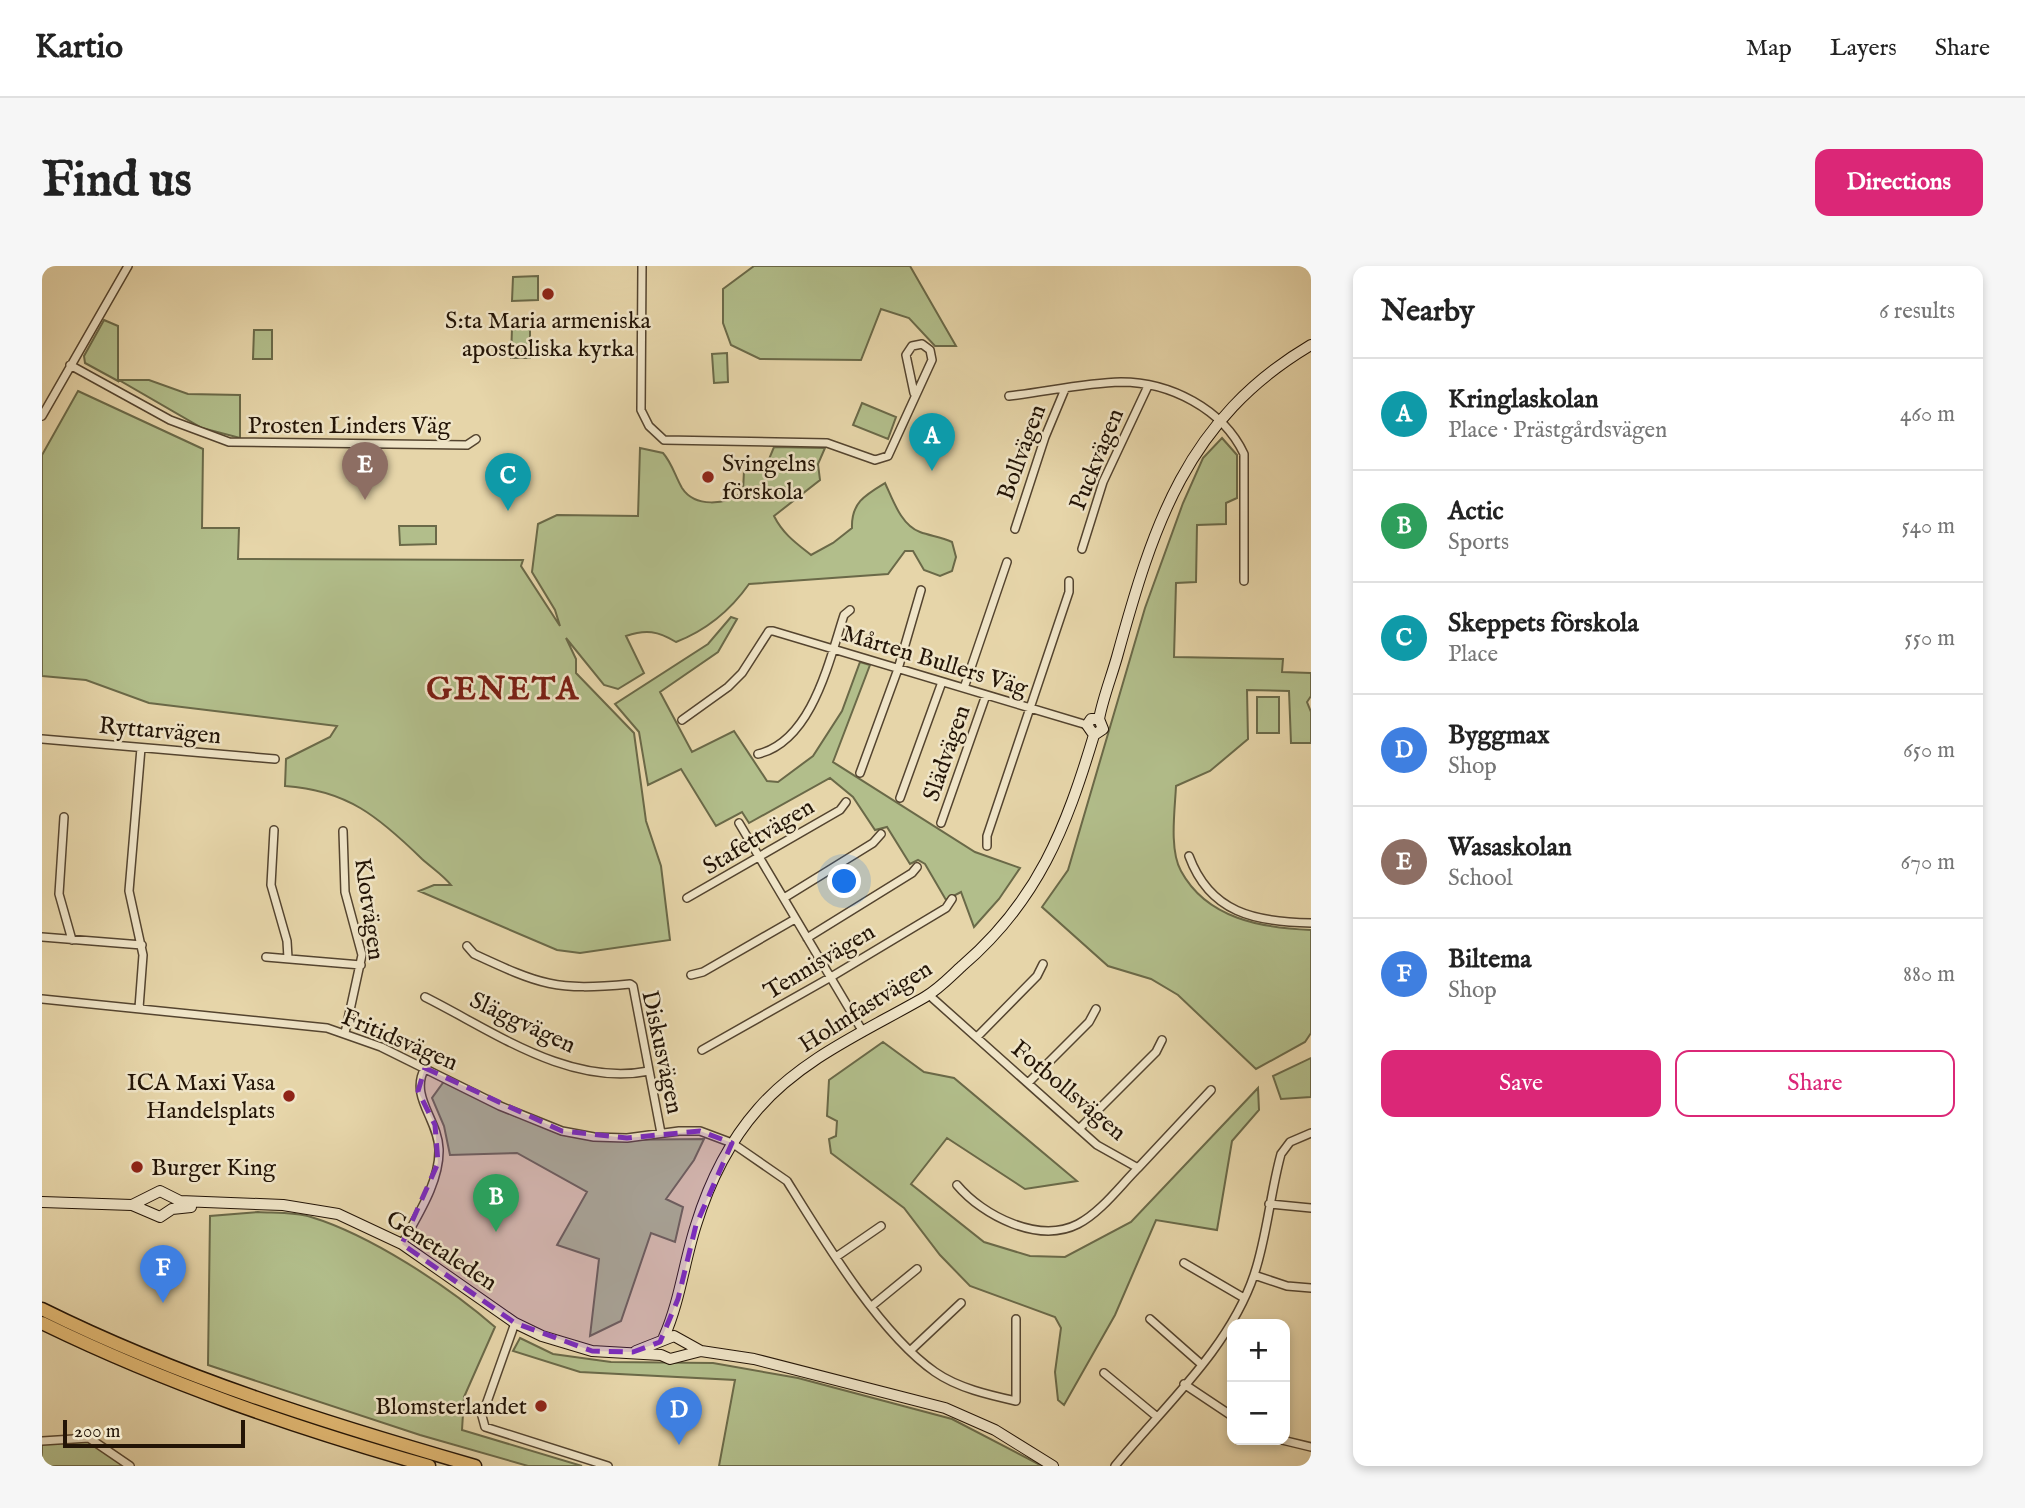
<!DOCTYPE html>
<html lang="en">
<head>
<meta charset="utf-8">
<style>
	body { margin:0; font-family:"IM FELL English",serif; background:#f6f6f6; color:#222 }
	.controls { position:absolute; right:21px; bottom:21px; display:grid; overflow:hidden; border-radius:14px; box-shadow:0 4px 10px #0003 }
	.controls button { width:63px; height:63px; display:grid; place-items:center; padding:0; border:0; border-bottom:2px solid #e0e0e0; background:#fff; color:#222; font:35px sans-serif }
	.scale { position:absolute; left:21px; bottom:18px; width:182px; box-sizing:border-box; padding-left:7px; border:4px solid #231406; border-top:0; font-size:19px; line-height:24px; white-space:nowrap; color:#231406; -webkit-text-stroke:5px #efe4c7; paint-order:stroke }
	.you { position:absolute; left:803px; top:616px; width:24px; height:24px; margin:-18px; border:5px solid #fff; border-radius:50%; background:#1a73e8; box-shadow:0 0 0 10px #1a73e833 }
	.badge { display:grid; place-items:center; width:46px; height:46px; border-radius:50%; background:#db2777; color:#fff; font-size:23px; font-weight:700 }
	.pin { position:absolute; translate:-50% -58px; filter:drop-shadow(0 2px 4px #0008) }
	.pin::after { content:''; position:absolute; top:37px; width:24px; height:21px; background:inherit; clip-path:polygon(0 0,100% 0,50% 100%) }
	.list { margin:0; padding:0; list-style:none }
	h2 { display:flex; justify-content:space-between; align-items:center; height:91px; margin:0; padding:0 28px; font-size:30px }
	h2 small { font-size:23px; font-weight:400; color:#767676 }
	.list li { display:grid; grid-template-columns:46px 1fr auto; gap:21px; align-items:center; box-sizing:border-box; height:112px; padding:0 28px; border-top:2px solid #e0e0e0 }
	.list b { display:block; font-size:26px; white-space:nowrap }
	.list p { margin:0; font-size:23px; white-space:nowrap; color:#767676 }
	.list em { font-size:23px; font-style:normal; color:#767676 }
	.actions { display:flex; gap:14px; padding:21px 28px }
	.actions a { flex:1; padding:16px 0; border:2px solid #db2777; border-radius:14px; text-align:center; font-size:24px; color:#db2777 }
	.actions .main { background:#db2777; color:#fff }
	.map { position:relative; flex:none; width:1269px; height:1200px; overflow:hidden; border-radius:14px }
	header { display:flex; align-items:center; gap:42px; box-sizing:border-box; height:98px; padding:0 35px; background:#fff; border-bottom:2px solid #e0e0e0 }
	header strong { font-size:33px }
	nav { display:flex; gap:38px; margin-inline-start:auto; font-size:24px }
	.intro { display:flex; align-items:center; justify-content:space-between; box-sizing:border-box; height:168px; padding:0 42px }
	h1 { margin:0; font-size:49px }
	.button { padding:18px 32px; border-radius:14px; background:#db2777; color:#fff; font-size:24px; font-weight:700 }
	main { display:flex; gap:42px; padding:0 42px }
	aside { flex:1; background:#fff; border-radius:14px; box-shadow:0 4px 10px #0003 }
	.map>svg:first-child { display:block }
</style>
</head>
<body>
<header>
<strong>Kartio</strong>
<nav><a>Map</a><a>Layers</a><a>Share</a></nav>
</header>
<div class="intro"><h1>Find us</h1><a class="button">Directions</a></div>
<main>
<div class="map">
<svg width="1269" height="1200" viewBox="0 0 1269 1200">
	<rect width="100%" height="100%" fill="#e6d5a9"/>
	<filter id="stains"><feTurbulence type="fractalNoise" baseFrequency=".00286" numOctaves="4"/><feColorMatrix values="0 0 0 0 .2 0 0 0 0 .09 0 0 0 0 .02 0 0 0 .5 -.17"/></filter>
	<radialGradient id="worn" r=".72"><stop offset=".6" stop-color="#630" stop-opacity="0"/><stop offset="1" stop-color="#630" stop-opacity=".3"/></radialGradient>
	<path fill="#b2be8b" stroke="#6a6948" stroke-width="2" d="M712,0H868L914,80H893L867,52L839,43L819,94L718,93L689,79L681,57V23Z
		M496,10V34L470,35L471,11Z
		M62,54L76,60V115L43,97L42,90Z
		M470,62H488V92H469Z
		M212,64H230V93H211Z
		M685,87L686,116L672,117L670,88Z
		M77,114H107L146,128L198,129V172L160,162Z
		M36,125L161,183L160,262H197L196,293L481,294L479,300L518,360L513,344L490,306L496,258L515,249L596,250L598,182L621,187C630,197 633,210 640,222C653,242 684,239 701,226L702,204L725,198L732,181L783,182L776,198L778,214L732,250C741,268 754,277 769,289L791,277L810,262C809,237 823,229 843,217C851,234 859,259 878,266C889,270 899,271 910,276L914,291L910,305L898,310L882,304L871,285H863L846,308L707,318C688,345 665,364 634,376C616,365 604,363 584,370L602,407L576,423L562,419L524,372L534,393V407L592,467L604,555L619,600L628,674L538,687L515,684L377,625L392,619H409C401,609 390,602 380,593C337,551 305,524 243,520L244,493L288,471L295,460L107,437L44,414L0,410V189Z
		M820,137L854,151L846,173L811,159Z
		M1180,172L1195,189V232L1184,237V258L1155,259L1154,316L1134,317L1132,391L1241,393L1240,406L1269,407V430L1265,436L1269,446V477H1249L1247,425L1205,424L1206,473L1168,505L1134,520C1133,543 1127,584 1139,605C1165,653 1220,662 1269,664V767L1263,776L1214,803L1136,729L1109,713L1066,700L1000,641L1026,604L1103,342L1141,237L1161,192Z
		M357,260H394V278L358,279Z
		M689,351L695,353L676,386L618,426L650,486L692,465L725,515L736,516L771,490L800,445L818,396L828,399L791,496L933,586L978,602L957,633L932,661L919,626L904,634L883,598L876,594L868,598L845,561L833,564L811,531L788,512L707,557L700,546L674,560L639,503L606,519L597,466L573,438L666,378Z
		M1215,431H1237V467H1215Z
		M841,776L882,806L912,812L1035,915L983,923L905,872L869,918L942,976L988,990L1023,991L1089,956L1216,822L1217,844L1190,875L1175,964L1114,954L1073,1049L1022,1139L1016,1134L1013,1106L1019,1062L1013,1051L928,1020L898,989L862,942L789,887L787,873L794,870L795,855L785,850L787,814Z
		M1269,792V831L1239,833L1231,810Z
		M403,814L473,850L566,874L662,873L652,894L624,933L641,941L633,976L609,967L579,1055L548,1070L557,993L515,979L545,926L475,887L408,889L402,860L390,832Z
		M216,946C233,947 253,946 269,951C328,969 406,1020 453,1061L422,1131L420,1164L540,1200H486L378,1169L166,1099L168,950Z
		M478,1072L511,1088L569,1096L671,1097L756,1112L910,1153L1000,1200H677L693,1114L538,1106L471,1085Z
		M37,1171L73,1188L88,1200H0V1175Z"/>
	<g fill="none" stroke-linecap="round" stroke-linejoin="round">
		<defs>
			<path id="street" d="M600,0L599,144L607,160L622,174L785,177L833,194L846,190L890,94L888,84L880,78L870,80L864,89L872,127
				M28,99L128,154L187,176L425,179L434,173
				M967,130C1003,126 1042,117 1079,116C1128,116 1181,143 1202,188V315
				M0,150L86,0
				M973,263L1003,171L1023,123
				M1040,283L1061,216L1106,120
				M922,422L965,296
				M640,454L686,421L700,407L727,365H731L1045,459
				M0,473L233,493
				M716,488C770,475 787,395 802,349L808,344
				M818,507L856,403L879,324
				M858,532L900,416
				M22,551L17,628L30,674
				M697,557L821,766
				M899,557L944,429
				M232,564L229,619L245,675L246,692
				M301,565L303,626L320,689L303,767
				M945,580V570L1027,326V315
				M1147,590C1168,647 1213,656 1269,657
				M645,632L798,544L804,536
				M742,632L831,577L839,568
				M0,671L100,679
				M765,672L870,607L875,601
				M425,680L432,688C499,719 513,725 588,718L591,720L619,867
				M224,691L319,699
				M649,709L661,706L753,653
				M887,729L1055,879L1096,902L1169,824
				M383,731C451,765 527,821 607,805
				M0,733L285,762L339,781L458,840L520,865L552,871L585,872L637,865H658L690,877L745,915C781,973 838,1068 893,1106C916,1122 947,1129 974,1135V1053
				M97,742L101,689L87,625L99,482
				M935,771L995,710L1001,698
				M660,784L789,711L904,642L910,633
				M986,817L1047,756L1054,743
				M1037,863L1114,786L1120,774
				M915,919C941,950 997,978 1036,958C1059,946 1078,920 1096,902
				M1227,938L1269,942
				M360,978C375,950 398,916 397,883C396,853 367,830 383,802
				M794,991L839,960
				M1142,997L1202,1032
				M1212,1009L1245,1020L1269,1022
				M831,1039L875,1003
				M1108,1053L1159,1098
				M473,1057L440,1150L443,1161L566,1200
				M869,1084L919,1037
				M1062,1107L1114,1150
				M1142,1118L1190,1150
				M1240,1174L1269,1181
				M0,1175L47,1172L88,1200
				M1073,1200C1121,1141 1187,1083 1212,1009C1225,971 1228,928 1239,888L1248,876L1269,867"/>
			<path id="secondary" d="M1057,453C1061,432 1069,412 1075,391C1111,260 1144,153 1269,79
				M1052,469L1045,459L1049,453H1057
				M1052,469L1061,463L1057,453
				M0,936L90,939L118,951L130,943L149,941
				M90,939L118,925L138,935L241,939L296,948L360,978L473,1057L500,1070L550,1085L619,1089L628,1093L659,1085
				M622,1071C638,1035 642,996 654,959C667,917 687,876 716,843C760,792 826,764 883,731C897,723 908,711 920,700C996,635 1024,562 1052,469
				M594,1085L632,1070L659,1085L712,1093L903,1142L953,1164L1011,1200"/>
			<path id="highway" d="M0,1043C139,1112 284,1157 433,1200
				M0,1057C125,1118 254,1162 387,1200"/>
		</defs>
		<use href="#street" stroke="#54442f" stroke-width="10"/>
		<use href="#secondary" stroke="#231406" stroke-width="12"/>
		<use href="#highway" stroke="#231406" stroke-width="15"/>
		<use href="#street" stroke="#efe4c7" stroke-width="7"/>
		<use href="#secondary" stroke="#efe4c7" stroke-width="10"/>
		<use href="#highway" stroke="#e3ba74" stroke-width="12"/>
	</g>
	<path fill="#7b2cbf" fill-opacity="0.2" stroke="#7b2cbf" stroke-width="5" stroke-dasharray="14 9" stroke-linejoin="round" d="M383,802L520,865L585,872L658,865L690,877L654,959L636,1033L618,1076L591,1086L550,1085L473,1057L360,978L396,897L393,859L376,825Z"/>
	<g fill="#8f2418" stroke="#efe4c7" stroke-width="2.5">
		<circle cx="506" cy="28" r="7"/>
		<circle cx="666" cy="211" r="7"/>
		<circle cx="247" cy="830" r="7"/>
		<circle cx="95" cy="901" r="7"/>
		<circle cx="499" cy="1140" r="7"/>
	</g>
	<g text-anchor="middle" stroke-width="5" stroke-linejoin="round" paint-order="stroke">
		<g font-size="24" fill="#231406" stroke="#efe4c7" text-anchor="start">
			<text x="506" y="62" text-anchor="middle">S:ta Maria armeniska<tspan x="506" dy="28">apostoliska kyrka</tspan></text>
			<text x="680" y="205">Svingelns<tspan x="680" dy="28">förskola</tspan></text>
			<text x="233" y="824" text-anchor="end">ICA Maxi Vasa<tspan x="233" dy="28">Handelsplats</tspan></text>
			<text x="109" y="909">Burger King</text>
			<text x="485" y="1148" text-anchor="end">Blomsterlandet</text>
		</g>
		<g font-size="24" fill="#231406" stroke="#efe4c7">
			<text x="307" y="167">Prosten Linders Väg</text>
			<text transform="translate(979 186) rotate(-70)" y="8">Bollvägen</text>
			<text transform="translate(1054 193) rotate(-68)" y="8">Puckvägen</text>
			<text transform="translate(893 394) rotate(17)" y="8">Mårten Bullers Väg</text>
			<text transform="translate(118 464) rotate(5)" y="8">Ryttarvägen</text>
			<text transform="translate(904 487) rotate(-71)" y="8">Slädvägen</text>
			<text transform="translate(716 570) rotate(-31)" y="8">Stafettvägen</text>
			<text transform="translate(328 643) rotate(82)" y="8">Klotvägen</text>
			<text transform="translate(777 695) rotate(-31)" y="8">Tennisvägen</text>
			<text transform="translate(823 740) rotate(-32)" y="8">Holmfastvägen</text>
			<text transform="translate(481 756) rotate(25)" y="8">Släggvägen</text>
			<text transform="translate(358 773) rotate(23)" y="8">Fritidsvägen</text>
			<text transform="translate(621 786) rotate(78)" y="8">Diskusvägen</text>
			<text transform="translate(1027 824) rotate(40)" y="8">Fotbollsvägen</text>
			<text transform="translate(400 984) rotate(33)" y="8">Genetaleden</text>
		</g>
		<g font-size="32" font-weight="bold" letter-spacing="2" fill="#7a1f14" stroke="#efe4c7">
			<text x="461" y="433">GENETA</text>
		</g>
	</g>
	<rect width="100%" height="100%" filter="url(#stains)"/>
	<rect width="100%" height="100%" fill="url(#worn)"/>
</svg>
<div class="controls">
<button>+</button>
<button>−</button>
</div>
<div class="scale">200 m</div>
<div class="you"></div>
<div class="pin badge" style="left:890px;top:205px;background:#0f9aa8">A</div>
<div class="pin badge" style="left:454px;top:966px;background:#2e9e5b">B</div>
<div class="pin badge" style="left:466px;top:245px;background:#0f9aa8">C</div>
<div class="pin badge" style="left:637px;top:1179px;background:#3f7fe0">D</div>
<div class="pin badge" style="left:323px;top:234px;background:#8d6e63">E</div>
<div class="pin badge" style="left:121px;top:1037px;background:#3f7fe0">F</div>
</div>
<aside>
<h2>Nearby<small>6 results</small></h2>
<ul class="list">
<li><span class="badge" style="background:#0f9aa8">A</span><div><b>Kringlaskolan</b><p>Place · Prästgårdsvägen</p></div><em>460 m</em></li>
<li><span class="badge" style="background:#2e9e5b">B</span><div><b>Actic</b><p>Sports</p></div><em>540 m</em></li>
<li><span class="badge" style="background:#0f9aa8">C</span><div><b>Skeppets förskola</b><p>Place</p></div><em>550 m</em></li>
<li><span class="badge" style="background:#3f7fe0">D</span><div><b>Byggmax</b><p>Shop</p></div><em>650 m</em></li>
<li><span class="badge" style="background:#8d6e63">E</span><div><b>Wasaskolan</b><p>School</p></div><em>670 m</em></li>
<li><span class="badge" style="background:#3f7fe0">F</span><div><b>Biltema</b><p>Shop</p></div><em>880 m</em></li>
</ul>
<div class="actions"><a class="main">Save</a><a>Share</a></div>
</aside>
</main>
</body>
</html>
